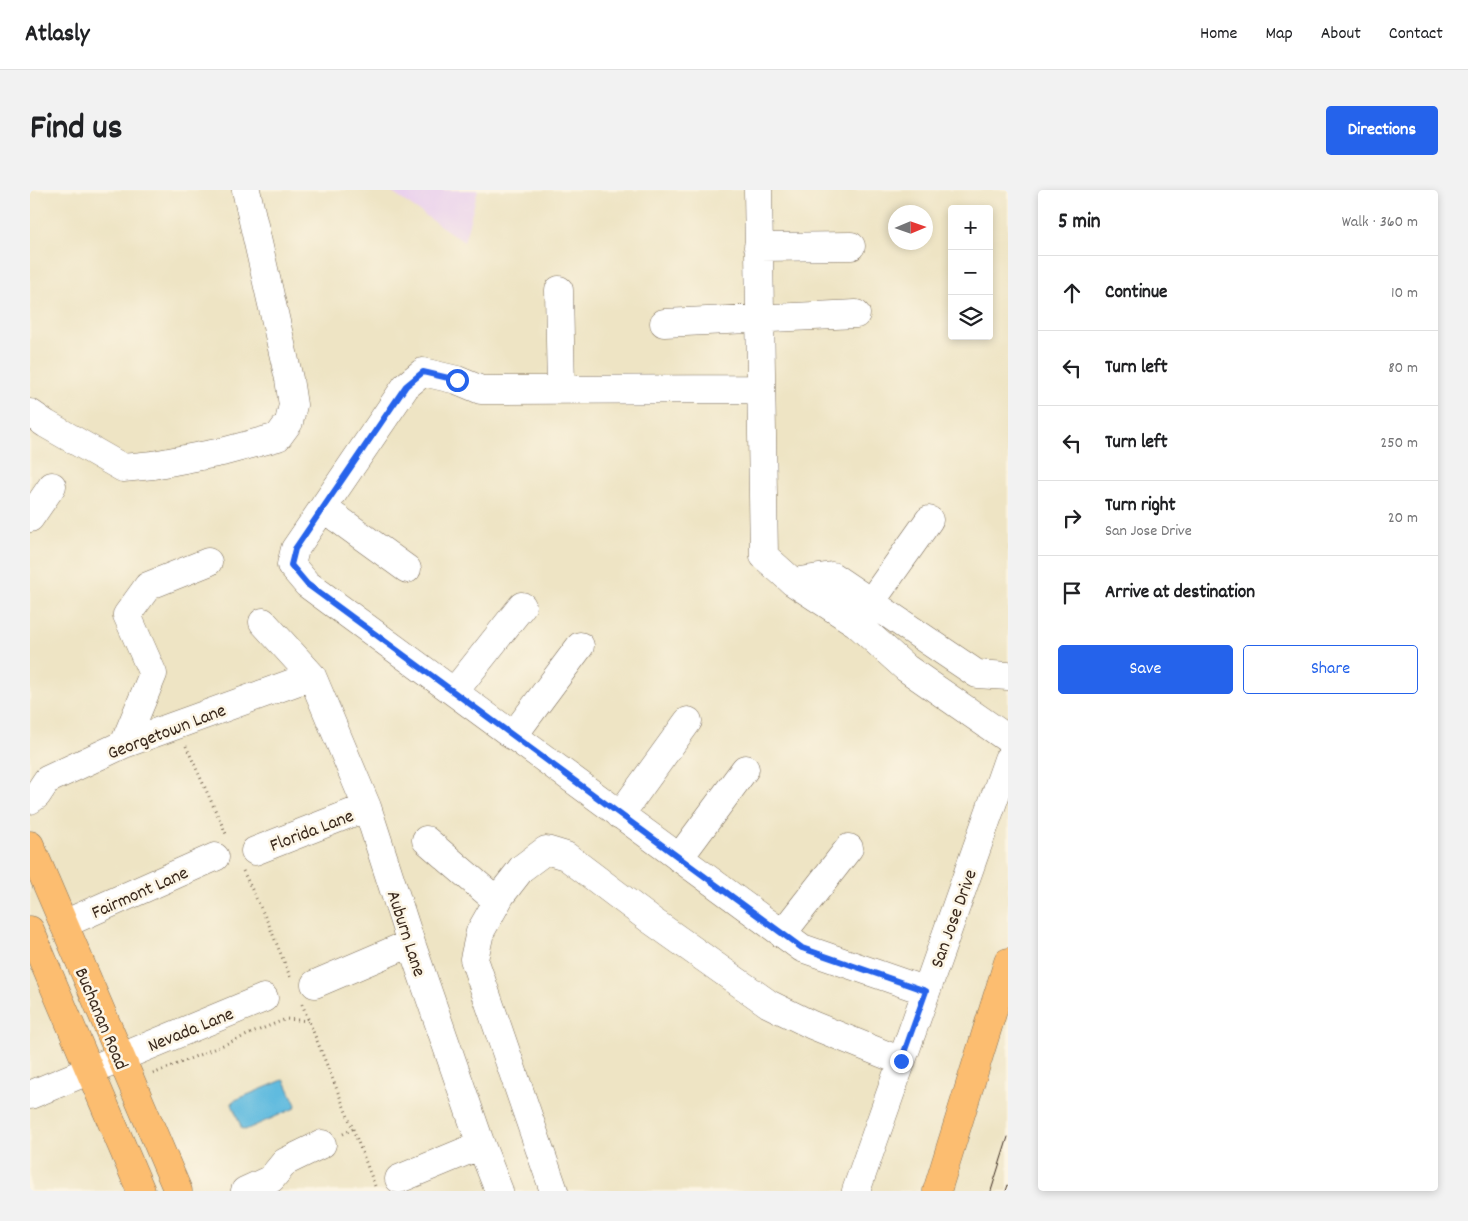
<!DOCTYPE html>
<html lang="en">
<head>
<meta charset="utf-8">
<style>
	body { margin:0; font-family:Dekko,sans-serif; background:#f2f2f2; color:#202124 }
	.controls { position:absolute; right:15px; top:15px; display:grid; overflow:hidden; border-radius:5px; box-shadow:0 2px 8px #0003 }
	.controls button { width:45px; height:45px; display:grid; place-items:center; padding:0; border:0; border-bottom:1px solid #e0e0e0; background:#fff; color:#202124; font:25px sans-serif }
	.compass { position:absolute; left:858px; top:15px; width:45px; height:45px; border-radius:50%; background:#fff; box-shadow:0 2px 8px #0003; rotate:88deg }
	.stop { position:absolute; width:15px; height:15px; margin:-11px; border:4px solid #2563eb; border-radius:50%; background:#fff }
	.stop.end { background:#2563eb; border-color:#fff; box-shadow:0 1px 5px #0008 }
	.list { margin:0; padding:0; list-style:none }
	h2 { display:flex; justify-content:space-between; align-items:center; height:65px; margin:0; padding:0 20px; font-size:21px }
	h2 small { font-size:16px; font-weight:400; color:#757577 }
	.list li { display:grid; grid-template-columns:32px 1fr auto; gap:15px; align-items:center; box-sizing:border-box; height:75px; padding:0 20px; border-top:1px solid #e0e0e0 }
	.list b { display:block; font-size:19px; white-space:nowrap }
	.list p { margin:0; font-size:16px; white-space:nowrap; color:#757577 }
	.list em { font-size:16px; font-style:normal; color:#757577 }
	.actions { display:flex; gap:10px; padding:15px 20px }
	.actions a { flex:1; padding:11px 0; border:1px solid #2563eb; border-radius:5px; text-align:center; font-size:18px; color:#2563eb }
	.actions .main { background:#2563eb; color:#fff }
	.icon { flex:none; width:28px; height:28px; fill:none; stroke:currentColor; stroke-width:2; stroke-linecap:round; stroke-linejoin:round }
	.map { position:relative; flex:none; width:978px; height:1001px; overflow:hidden; border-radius:5px }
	header { display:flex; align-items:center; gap:30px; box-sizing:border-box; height:70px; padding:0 25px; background:#fff; border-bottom:1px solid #e0e0e0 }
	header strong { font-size:24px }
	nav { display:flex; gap:28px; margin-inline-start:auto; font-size:18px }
	.intro { display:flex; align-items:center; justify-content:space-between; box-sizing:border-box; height:120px; padding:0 30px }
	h1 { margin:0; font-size:35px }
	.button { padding:12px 22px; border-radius:5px; background:#2563eb; color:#fff; font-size:18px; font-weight:700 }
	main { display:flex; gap:30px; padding:0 30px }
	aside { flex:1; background:#fff; border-radius:5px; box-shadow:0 2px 8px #0003 }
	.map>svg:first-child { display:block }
</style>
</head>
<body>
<header>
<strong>Atlasly</strong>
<nav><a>Home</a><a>Map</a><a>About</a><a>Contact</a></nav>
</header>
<div class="intro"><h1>Find us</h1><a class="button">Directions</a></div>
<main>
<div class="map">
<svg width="978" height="1001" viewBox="0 0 978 1001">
	<rect width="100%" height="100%" fill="#fcf5e5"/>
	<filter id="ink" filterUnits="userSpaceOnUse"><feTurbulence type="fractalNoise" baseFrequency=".02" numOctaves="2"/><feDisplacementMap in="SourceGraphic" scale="10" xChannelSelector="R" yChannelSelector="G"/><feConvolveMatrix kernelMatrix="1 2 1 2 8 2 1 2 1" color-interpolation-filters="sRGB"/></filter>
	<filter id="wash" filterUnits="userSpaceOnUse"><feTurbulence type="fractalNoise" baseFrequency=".0096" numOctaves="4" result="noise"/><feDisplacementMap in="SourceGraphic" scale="20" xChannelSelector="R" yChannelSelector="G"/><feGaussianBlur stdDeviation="1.12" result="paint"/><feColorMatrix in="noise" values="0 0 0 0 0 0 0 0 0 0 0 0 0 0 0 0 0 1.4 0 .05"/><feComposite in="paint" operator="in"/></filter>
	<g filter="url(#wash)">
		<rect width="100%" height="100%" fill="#eee4c4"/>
		<path fill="#ead1ed" d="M358,0H448L434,52Z"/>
		<path fill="#61bbdf" stroke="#4e727e" d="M253,890L255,891L266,915L265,918L215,940L212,939L202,914L203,911Z"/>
	</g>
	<g filter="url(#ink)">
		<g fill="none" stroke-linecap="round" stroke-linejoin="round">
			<defs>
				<path id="minor" d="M728,0L734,366L763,392L826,433L876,478L978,549
					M728,57L821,56
					M529,100L531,200
					M634,133L826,124
					M731,199L451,200L427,190L393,182L376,196L265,359L261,375L277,394L772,758L896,801
					M0,223L16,234L93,278L123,275L192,262L248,247L259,232L263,215L259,189L216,0
					M293,318L377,379
					M0,328L22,296
					M763,392L802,386L947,484L978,486
					M831,426L899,330
					M233,432L282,486L337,617L381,753L451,955L469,1001
					M424,502L492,416
					M483,546L550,456
					M94,554L123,484L97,425L118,396L178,372
					M0,610L7,605L17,590L94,554L282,486
					M590,625L658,531
					M396,650L467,711
					M225,661L337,617
					M649,668L715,579
					M34,734L185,667
					M752,744L819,658
					M285,794L381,753
					M0,905L234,808
					M369,989L451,955
					M215,1001L241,989L255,972L292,954
					M524,1001L444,769L450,742L471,705L492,678L516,660L536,666L618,728L739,814L782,835L871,871
					M826,1001L978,569"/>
				<path id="major" d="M0,655L148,1001
					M0,740L111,1001"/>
				<path id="highway" d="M907,1001L978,772"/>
			</defs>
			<use href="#minor" stroke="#7a6b58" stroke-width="29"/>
			<use href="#major" stroke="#7a6b58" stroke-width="29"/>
			<use href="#highway" stroke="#7a6b58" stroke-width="29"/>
			<path stroke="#7a6b58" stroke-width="3" stroke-dasharray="1 4" stroke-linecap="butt" d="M156,556L197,646
				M213,681L239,735L261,789
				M272,814L323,939L345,996
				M123,884L256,829L280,831
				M313,944L323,939"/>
			<use href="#minor" stroke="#fff" stroke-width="28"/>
			<use href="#major" stroke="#fcbd6f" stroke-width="28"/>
			<use href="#highway" stroke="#fcbd6f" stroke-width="28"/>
			<path stroke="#3b2a1e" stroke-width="1" d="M961,1001L978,947
				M976,1001L978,995"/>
		</g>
	</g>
	<g fill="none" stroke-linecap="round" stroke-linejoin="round" filter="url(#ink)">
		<path stroke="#2563eb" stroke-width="6" d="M427,190L393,182L376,196L265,359L261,375L277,394L772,758L896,801L871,871"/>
	</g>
	<g text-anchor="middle" stroke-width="5" stroke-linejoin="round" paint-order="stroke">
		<g font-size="19" fill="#3b2a1e" stroke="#fcf5e5">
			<text transform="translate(136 540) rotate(-21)" y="7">Georgetown Lane</text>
			<text transform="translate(281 639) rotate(-21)" y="7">Florida Lane</text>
			<text transform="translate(109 701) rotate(-24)" y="7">Fairmont Lane</text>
			<text transform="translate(922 728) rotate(-70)" y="7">San Jose Drive</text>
			<text transform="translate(378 743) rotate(72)" y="7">Auburn Lane</text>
			<text transform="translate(73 828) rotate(67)" y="7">Buchanan Road</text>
			<text transform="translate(160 838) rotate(-22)" y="7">Nevada Lane</text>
		</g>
	</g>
</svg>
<div class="controls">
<button>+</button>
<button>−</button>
<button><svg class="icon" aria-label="layers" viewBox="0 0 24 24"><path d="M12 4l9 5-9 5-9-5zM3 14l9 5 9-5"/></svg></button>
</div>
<svg class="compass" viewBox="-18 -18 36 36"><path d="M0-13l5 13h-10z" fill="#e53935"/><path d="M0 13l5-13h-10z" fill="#757577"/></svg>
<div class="stop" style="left:427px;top:190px"></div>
<div class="stop end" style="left:871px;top:871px"></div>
</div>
<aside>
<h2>5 min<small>Walk · 360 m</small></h2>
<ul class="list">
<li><svg class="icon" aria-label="ahead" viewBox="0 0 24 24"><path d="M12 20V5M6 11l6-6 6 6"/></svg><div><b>Continue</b></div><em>10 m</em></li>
<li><svg class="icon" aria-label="left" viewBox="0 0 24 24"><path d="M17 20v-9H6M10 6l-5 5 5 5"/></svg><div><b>Turn left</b></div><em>80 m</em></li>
<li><svg class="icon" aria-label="left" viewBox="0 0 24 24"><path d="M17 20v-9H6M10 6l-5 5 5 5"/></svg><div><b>Turn left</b></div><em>250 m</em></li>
<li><svg class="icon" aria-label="right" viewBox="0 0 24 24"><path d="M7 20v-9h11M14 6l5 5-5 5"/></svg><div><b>Turn right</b><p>San Jose Drive</p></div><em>20 m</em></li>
<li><svg class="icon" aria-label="arrive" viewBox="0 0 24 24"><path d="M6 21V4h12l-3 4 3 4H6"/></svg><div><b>Arrive at destination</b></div></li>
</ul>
<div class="actions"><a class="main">Save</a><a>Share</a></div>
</aside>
</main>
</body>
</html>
